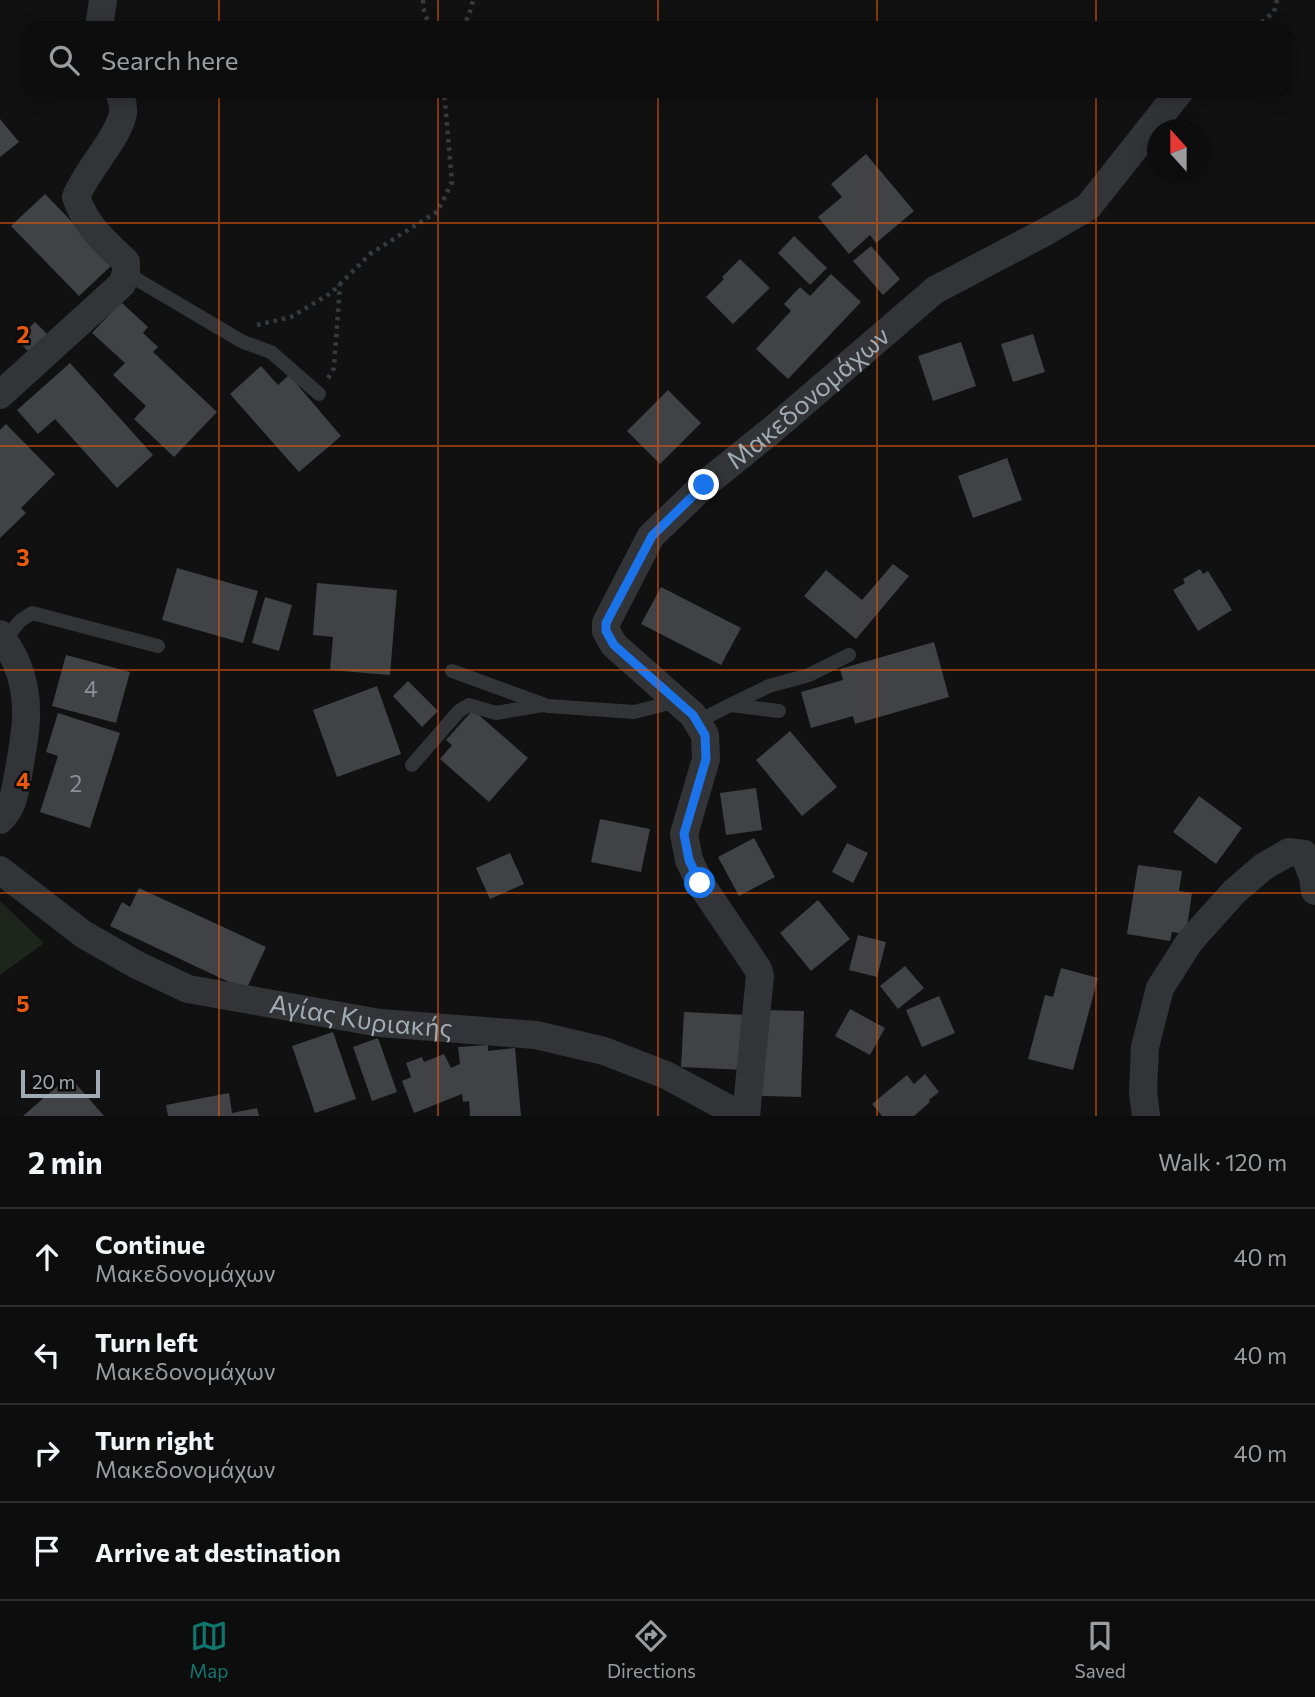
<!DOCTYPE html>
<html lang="en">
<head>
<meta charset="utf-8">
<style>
	body { margin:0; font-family:Commissioner,sans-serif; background:#161617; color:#f1f3f6 }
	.compass { position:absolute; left:1147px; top:119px; width:63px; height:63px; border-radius:50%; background:#0d0d0e; box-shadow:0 4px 18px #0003; rotate:339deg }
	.scale { position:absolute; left:21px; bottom:18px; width:79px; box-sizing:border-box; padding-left:7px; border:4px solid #a1abb4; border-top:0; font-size:19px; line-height:24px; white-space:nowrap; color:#a1abb4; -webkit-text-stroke:5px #0c0c0d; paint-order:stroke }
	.stop { position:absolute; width:21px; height:21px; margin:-16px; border:5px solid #1a73e8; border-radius:50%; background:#fff }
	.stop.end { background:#1a73e8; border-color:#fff; box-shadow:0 2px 7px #0008 }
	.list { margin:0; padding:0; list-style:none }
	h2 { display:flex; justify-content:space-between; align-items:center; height:91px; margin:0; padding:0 28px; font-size:30px }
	h2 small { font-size:23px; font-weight:400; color:#9a9c9e }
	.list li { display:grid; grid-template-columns:46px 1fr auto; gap:21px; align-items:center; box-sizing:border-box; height:98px; padding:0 28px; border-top:2px solid #2d2d2e }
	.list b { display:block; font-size:26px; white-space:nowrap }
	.list p { margin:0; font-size:23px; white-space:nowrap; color:#9a9c9e }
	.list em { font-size:23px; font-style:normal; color:#9a9c9e }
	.icon { flex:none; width:38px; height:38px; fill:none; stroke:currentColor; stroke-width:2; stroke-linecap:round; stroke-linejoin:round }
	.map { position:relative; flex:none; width:1315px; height:1116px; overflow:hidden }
	.search { position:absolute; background:#0d0d0e; box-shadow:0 4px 18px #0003; left:21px; right:21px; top:21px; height:77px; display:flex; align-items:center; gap:18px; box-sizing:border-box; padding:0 24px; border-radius:21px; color:#9a9c9e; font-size:26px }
	.sheet { height:483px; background:#0d0d0e }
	nav { display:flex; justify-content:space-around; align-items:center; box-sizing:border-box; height:98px; border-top:2px solid #2d2d2e; background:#0d0d0e; font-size:19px; color:#9a9c9e }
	nav a { display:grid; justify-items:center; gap:4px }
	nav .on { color:#0f766e }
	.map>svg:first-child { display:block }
</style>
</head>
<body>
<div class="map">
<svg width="1315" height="1116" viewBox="0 0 1315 1116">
	<rect width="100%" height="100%" fill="#111112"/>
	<path fill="#1d251d" d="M0,901L44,943L0,975Z"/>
	<path fill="#404245" d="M0,119L19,142L0,157Z
		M866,154L914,211L876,243L870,235L849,254L818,217L842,197L831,184Z
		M45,194L113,264L79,296L11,226Z
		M794,236L827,268L810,285L778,253Z
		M871,246L900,279L883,295L853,261Z
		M740,259L770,288L733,324L706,297L724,279L722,277Z
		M831,274L861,302L788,379L756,349L791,311L784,304L800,287L810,296Z
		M121,302L148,327L143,333L158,347L153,352L217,412L174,457L134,419L146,406L113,375L125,363L92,333Z
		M35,322L49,336L31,354L17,340Z
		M1033,334L1045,372L1013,382L1001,344Z
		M961,342L976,386L933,401L918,356Z
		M70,363L153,455L117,488L55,419L38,434L17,410Z
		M261,366L278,385L289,375L341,436L299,472L230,394Z
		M668,390L701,423L660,464L627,431Z
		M6,424L55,474L21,508L26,513L0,538V430Z
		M1007,458L1022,500L973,518L958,476Z
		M893,564L909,576L856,639L804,596L826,570L862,600Z
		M177,568L258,591L243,643L162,620Z
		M1200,569L1203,574L1208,571L1232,610L1198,631L1173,590L1185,583L1183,579Z
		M317,583L397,590L390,675L330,670L333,637L313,635Z
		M661,587L741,628L721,665L641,624Z
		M265,597L292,605L279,651L252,643Z
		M934,642L949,697L855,724L853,716L811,728L801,692L843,680L840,669Z
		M66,655L130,672L116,723L52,706Z
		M408,681L438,711L422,727L393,696Z
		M377,686L401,754L337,777L313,710Z
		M473,710L528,758L489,802L440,759L452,745L446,740Z
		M58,713L120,733L90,828L40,812L58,756L46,752Z
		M790,731L837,787L802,816L756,760Z
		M756,788L762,830L726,835L720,793Z
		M1199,796L1242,828L1216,864L1173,832Z
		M600,819L650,829L641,872L591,862Z
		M754,838L775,877L739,896L718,857Z
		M847,843L868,853L853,883L832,872Z
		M510,853L524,884L490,899L476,868Z
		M1138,865L1182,871L1179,891L1192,893L1186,934L1172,932L1170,941L1127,934Z
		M139,888L266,947L246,990L110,926L122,902L130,907Z
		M818,900L850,939L811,971L780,933Z
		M858,935L886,942L877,977L849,970Z
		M905,966L924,988L898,1009L880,986Z
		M1061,968L1098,978L1073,1070L1028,1059L1045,995L1053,997Z
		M939,996L955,1033L922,1047L906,1010Z
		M850,1009L885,1028L870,1055L835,1036Z
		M762,1010L804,1011L801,1097L759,1096Z
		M684,1012L747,1015L744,1070L681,1067Z
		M333,1032L356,1099L315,1113L292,1046Z
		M378,1038L397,1092L372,1101L353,1047Z
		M488,1045V1051L515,1048L521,1116H470L469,1101L463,1102L462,1094L414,1113L402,1081L411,1077L406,1063L422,1057L424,1062L444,1054L451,1068L460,1064L458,1047Z
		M925,1074L939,1092L929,1100L930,1102L914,1116H882L872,1104L907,1075L914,1084Z
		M69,1076L104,1116H23Z
		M229,1093L232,1113L257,1108L259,1116H168L166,1105Z"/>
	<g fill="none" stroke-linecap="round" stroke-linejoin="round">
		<path stroke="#383b3e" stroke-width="4.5" stroke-dasharray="3.5 5" stroke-linecap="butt" d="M423,0V7L430,28
			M462,28L469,15L473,0
			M1255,28L1274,12L1277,0
			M257,325L291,317L331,293L370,254L438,211L452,182L444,91
			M328,378L334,368L340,284"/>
		<path stroke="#323437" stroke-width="14" d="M126,273L243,342L271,352L319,394
			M4,640L20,621L32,613L158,646
			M452,671L548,706L634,712L677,701
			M730,705L769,686L809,675L849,655
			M697,722L730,705L779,711
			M412,765L459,711L469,705L496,713L543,705"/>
		<g stroke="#323437" stroke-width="28">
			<path d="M99,28L103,0"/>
			<path d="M0,395L122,284L126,273V262C104,241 86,226 76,197C87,169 118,139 123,113C124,106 121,98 119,91"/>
			<path d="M0,634C5,643 12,652 16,662C33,701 25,736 18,775C15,792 13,808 0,820"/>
			<path id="s1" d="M0,870L83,934L137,965L188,989L380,1023L536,1035L604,1051L666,1075L742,1116"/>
			<path id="s2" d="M746,1116L760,976L758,969L700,883L689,860L684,834L706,759L705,735L693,715L614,645L606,631V623L651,536L704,485L772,430L935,290L1047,231L1088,207L1180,91"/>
			<path d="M1146,1116L1143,1092L1145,1047L1160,988L1190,941L1234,892L1263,867L1289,852L1304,854L1313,877L1315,891"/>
		</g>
	</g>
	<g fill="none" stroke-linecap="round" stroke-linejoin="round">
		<path stroke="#1a73e8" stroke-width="9" d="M700,883L689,860L684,834L706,759L705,735L693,715L614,645L606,631V623L652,536L704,485"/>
	</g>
	<path fill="none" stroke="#e8590c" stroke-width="2" stroke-opacity="0.55" d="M219,0V28M438,0V28M658,0V28M877,0V28M1096,0V28M219,91V1116M438,91V1116M658,91V1116M877,91V1116M1096,91V1116M0,223H1315M0,446H1315M0,670H1315M0,893H1315"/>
	<g text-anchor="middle" stroke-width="5" stroke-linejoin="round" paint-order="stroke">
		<g font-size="23" fill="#899198">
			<text x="91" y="697">4</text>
			<text x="76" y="792">2</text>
		</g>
		<g font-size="26" fill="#a1abb4" stroke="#0c0c0d">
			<text dy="9" stroke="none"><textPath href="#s2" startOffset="866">Μακεδονομάχων</textPath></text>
			<text dy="9" stroke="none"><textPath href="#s1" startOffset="399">Αγίας Κυριακής</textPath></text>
		</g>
	</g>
	<g font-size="23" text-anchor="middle" font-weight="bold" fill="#e8590c" stroke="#0c0c0d" stroke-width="5" stroke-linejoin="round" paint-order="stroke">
		<text x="23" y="343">2</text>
		<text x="23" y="566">3</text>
		<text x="23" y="789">4</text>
		<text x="23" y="1012">5</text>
	</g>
</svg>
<svg class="compass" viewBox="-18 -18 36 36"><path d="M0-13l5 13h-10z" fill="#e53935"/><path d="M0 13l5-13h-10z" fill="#9a9c9e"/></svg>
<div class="scale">20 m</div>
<div class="stop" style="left:700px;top:883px"></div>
<div class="stop end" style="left:704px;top:485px"></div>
<div class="search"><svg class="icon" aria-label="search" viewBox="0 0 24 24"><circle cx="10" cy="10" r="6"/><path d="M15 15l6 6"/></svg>Search here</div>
</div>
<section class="sheet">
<h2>2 min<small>Walk · 120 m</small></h2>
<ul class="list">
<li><svg class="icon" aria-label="ahead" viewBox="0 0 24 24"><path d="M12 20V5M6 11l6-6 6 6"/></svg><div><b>Continue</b><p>Μακεδονομάχων</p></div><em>40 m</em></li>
<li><svg class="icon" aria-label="left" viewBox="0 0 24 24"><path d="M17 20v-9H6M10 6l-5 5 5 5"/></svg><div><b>Turn left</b><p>Μακεδονομάχων</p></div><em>40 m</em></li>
<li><svg class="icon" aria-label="right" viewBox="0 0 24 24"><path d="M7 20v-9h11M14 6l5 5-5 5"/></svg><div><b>Turn right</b><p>Μακεδονομάχων</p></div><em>40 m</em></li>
<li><svg class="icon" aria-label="arrive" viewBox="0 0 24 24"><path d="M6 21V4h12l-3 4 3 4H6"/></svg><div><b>Arrive at destination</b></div></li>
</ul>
</section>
<nav>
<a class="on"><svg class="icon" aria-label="map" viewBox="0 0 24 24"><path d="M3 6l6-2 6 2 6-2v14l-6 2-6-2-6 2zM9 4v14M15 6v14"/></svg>Map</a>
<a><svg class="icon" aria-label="directions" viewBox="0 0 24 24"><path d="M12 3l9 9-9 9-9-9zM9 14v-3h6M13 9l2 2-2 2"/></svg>Directions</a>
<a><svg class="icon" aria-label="saved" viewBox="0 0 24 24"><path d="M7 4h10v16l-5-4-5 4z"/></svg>Saved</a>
</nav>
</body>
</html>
